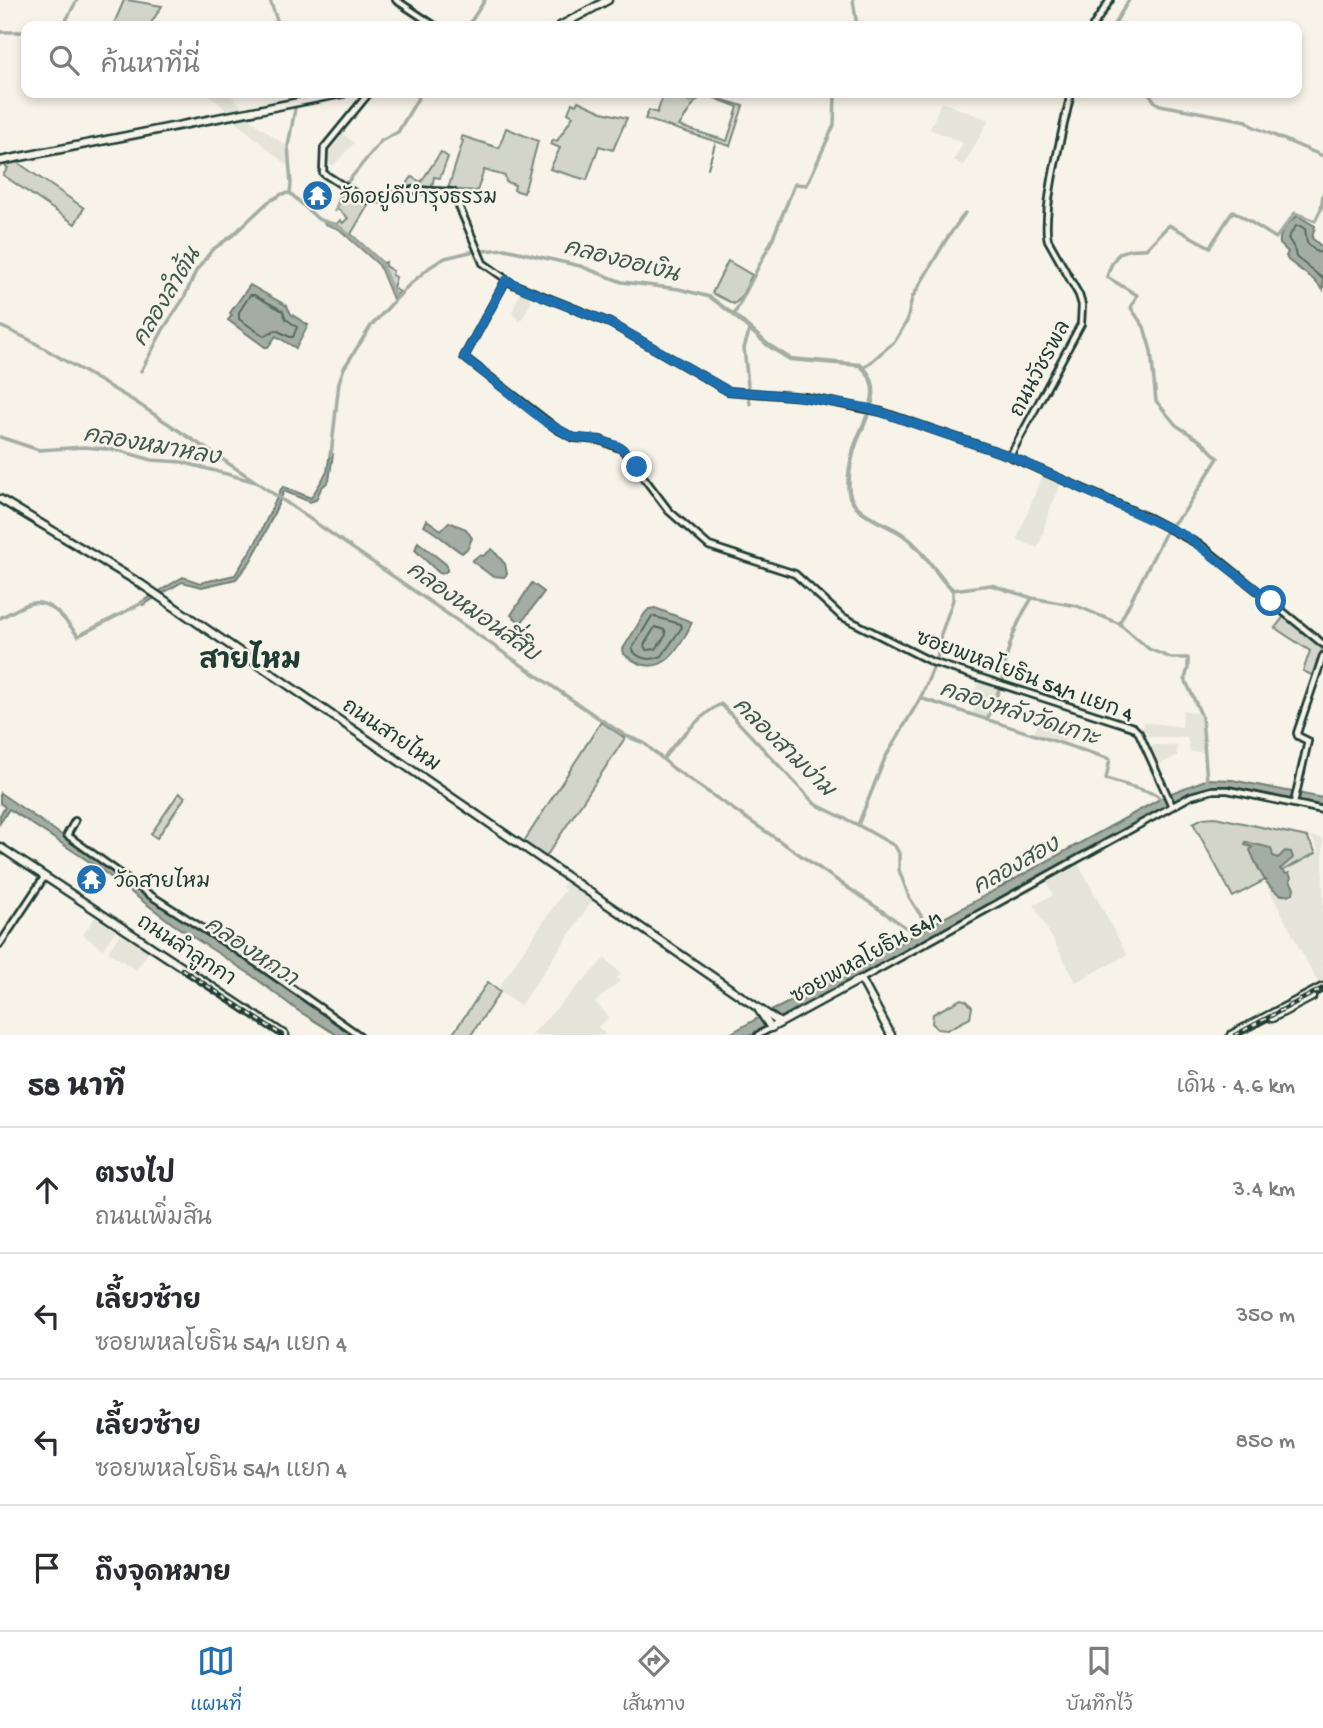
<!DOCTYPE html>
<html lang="th">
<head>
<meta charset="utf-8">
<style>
	body { margin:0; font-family:"Gochi Hand","Playpen Sans Thai",sans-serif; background:#f7f7f7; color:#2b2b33 }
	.stop { position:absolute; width:21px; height:21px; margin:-16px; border:5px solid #1f6fb2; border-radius:50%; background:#fff }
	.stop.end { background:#1f6fb2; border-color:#fff; box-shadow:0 2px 7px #0008 }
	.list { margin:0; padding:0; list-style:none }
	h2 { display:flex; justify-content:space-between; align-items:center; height:91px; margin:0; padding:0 28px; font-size:30px }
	h2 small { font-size:23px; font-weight:400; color:#7c7c81 }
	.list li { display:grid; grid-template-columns:46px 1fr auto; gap:21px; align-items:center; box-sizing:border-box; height:126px; padding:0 28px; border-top:2px solid #e1e1e2 }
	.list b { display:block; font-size:26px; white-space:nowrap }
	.list p { margin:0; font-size:23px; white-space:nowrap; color:#7c7c81 }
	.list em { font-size:23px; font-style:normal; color:#7c7c81 }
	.icon { flex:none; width:38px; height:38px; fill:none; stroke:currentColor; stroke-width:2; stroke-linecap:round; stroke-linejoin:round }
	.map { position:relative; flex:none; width:1323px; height:1035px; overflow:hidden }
	.search { position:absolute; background:#fff; box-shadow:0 4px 10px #0003; left:21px; right:21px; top:21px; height:77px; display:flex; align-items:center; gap:18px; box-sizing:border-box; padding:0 24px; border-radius:14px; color:#7c7c81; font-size:26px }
	.sheet { height:595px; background:#fff }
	nav { display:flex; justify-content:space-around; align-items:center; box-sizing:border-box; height:98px; border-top:2px solid #e1e1e2; background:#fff; font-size:19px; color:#7c7c81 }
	nav a { display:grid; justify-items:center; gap:4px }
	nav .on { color:#1f6fb2 }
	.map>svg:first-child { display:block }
</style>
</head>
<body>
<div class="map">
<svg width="1323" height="1035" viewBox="0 0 1323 1035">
	<rect width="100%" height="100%" fill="#f7f3e8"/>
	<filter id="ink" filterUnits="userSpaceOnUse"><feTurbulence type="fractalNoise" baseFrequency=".0143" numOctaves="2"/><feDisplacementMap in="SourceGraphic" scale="14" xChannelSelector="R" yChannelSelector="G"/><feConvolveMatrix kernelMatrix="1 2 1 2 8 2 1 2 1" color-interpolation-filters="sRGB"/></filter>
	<g filter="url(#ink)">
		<path fill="#e5e4d9" d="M208,93H228L247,111L230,114Z
			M941,102L989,120L963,166L954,160L963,143L930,129Z
			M244,115L286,146L289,167L230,117Z
			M339,130L354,143L333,166L324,158V151Z
			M524,292L532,301L520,322L512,313L519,294Z
			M1043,474L1061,483L1049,512L1038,548L1017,539Z
			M979,678L999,685L987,718L972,714L977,702L973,700Z
			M1183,710L1200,714L1204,752H1190L1187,737H1148L1147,732L1140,734L1138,729L1144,726L1143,722L1182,727Z
			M1042,714L1071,723L1064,742L1034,733Z
			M1152,745H1177V756L1160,764L1158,761L1153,763L1148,752L1152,750Z
			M1311,836L1323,839V983L1319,985L1264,880L1319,852Z
			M1078,863L1127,955L1076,982L1034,905L1053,895L1046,880Z
			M568,879L595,897L520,1006L497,990L565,890L562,887Z
			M95,917L115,931L103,949L83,935Z
			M120,934L148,952L136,970L108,952Z
			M605,958L621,974L617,978L620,981L595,1002L609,1017L598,1027L606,1035H531Z"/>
		<path fill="#d3d5ca" stroke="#79897f" stroke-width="2" fill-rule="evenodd" d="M124,0H127L162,6L149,26H113Z
			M700,93L743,106L730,146L645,119L649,110L657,113L664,94L690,102ZM704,94L738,107L727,141L679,126L695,102Z
			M578,101L602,112L627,118L613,150L599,146L587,180L550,169L560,148L551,144L553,140L557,141L573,116L568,113L572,103L576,105Z
			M506,128L538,141L524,193L514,190L515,185L506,182L505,176L484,170L477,191L448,189L463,141L461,139L462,136L499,148Z
			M441,152L448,157L440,178L434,177L432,187L404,188L412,177L421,182Z
			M14,160L84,208L75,224L3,175L8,168L1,163Z
			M342,189L370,202L351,234L383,263L386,262L385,266L393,271L392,275L396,277L393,288L400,292L393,299L379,265L339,229L325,224L323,221L337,224L340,220L343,223L348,218L336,207Z
			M728,261L752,275L741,298L734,304L712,293Z
			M1285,615L1323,646L1314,676L1303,671L1310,651L1275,628Z
			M601,722L625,738L545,858L523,843Z
			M179,793L185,797L157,838L151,834Z
			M1215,817L1307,837L1316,853L1233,897L1193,823L1203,818Z
			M488,982L500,992L471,1035H452Z
			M961,999L967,1001L972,1007L970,1018L947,1030L937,1029L932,1023L933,1014Z"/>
		<path fill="#a4ada3" stroke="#6f8077" stroke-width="2" d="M1298,216L1315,226L1312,238L1323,248V290L1314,280L1288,260L1286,256L1288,252L1280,244C1278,234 1289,220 1298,216Z
			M250,285L287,306L291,314L308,325L296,348L276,336L268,347H265L228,320L232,315L230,313Z
			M330,452L333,454L329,481L321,488L316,500L310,502L284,491L261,542L250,562L236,579L202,587L182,582L143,605L141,602L183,577L200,583L235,575L256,542L281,489L284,487L311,498L327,472Z
			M427,520L441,530L449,522L466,529L472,538L468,548L462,553C448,544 438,534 424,526Z
			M418,542L447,565V571L441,574L438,572L415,550Z
			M492,549L505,564L507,574L504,577L492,576L472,561L479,555L483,556Z
			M532,583L544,592L521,623L511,615Z
			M655,608L692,622C678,653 659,683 624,654L623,649L645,613L649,609Z
			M1208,779L1232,780L1323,798V806L1226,787L1195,792L1050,870L752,1035H728L769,1012L808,993L1169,794Z
			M0,793L355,1035H337L297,1010L250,974L173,924L96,866L9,809L0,823V815L5,807L0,803Z
			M1246,842L1271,848L1273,856L1278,858L1285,851L1291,852L1293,858L1280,869L1286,874L1289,873L1291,878L1290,881L1294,888L1293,893C1272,905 1256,864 1250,850L1252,847L1245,845Z"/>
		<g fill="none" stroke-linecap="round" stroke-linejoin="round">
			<path stroke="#546a60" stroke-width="2" d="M1323,253L1317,252L1307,243L1305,229L1300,226H1296L1288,238L1294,248L1296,257L1323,279
				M254,295L283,311L286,319L297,327L293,337H290L276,330L264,336L239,319V312L250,295Z
				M652,616L680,624L682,627L662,656C651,661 638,660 632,649Z
				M655,627L665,630L666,635L656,649L646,650L644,645Z"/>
			<path stroke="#6f8077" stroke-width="2" d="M708,168L715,144"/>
			<path stroke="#a4ada3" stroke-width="3.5" d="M270,0L279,26
				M853,0L857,26
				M63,26L77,0
				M468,26L485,0
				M1113,26L1129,0
				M0,32H26
				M298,93L288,146L291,184L290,193L318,219L340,227L381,263L396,299
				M1149,93L1155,102L1160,105L1247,121L1252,126L1323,156
				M335,211L346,184L381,141L398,132L421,93
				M0,326L28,339L134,401L258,483L594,715L626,736L644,743L673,768L917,935
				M750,329L744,348L750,404
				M864,368L895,341L907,321L912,298L946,240L965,213
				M141,371L164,328L184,298L196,271L212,250L233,235L268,202L282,194L290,193
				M0,437L39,450L84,447L117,450L152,460L182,462L256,482
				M331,455L339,382L344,368L371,326L408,286L430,267L445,258L470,252L505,249L580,266L622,282L679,289L710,297L734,315L772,240L795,184L807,185L834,125L835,93
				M0,618C9,614 22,605 32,603C52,600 67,622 78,636L144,602
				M1119,624L1167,530L1184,512L1218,458L1202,442L1176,425L1156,401L1151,351L1144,327L1131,308L1137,295L1107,277C1114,252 1122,248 1146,249L1169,225L1210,247L1233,211L1276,238L1295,213L1315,221L1321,209L1323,194
				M1003,680C1006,649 1015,624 1032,598
				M920,698L1110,759L1106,779L1155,794L1163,801
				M987,720L1000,687
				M663,759C674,743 705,711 721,704L815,804L858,825
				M930,930L909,897L899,870V853L895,846L858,825L885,758L921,697L937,659L941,634L953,600V590L991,585L1032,598L1077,606L1120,624L1149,649L1171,658H1188V668L1185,679L1202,717L1207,781"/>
			<path stroke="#a4ada3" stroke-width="4.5" d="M734,315L768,345L790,359L860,365C889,389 862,422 854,449C851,461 847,480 849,492C851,513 887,524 902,534C924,549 934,574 953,590"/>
			<defs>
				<path id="minor" d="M396,0L435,26
					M1093,26L1110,0
					M369,93L324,148L323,173L359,196L368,200L381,199L412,190L453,192L483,263L513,284L610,323L728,391L805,397L882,412L1007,455L1147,517L1202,546L1323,644
					M506,280L464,357L557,429L574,438L600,440L622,449L669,511L709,546L795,574L841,616L932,662L1133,727L1139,733L1172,806
					M1010,456L1081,324L1082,305L1079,295L1048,240C1041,212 1064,125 1071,93
					M1294,803L1308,741L1298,736L1297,733L1323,656
					M67,835L150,895L243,954L359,1035
					M67,835L75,821
					M0,944L43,879
					M861,979L1191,796L1213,790H1228L1323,810
					M758,1035L771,1028"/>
				<path id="major" d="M560,26L608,0
					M0,161L344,93
					M0,499L141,584L780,1023
					M0,847L285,1035
					M759,1010L771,1028L861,979L891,1035
					M1272,1018L1312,997
					M1231,1035L1323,987"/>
			</defs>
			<use href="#minor" stroke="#1f3d34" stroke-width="10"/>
			<use href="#major" stroke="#1f3d34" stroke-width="11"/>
			<use href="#minor" stroke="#f7f3e8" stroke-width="4.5"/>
			<use href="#major" stroke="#f7f3e8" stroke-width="6"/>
			<defs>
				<path id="rail" d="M182,969L282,1035
					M1235,1035L1323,988"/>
			</defs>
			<use href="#rail" stroke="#1f3d34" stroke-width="4.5"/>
			<use href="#rail" stroke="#f7f3e8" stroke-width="2" stroke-dasharray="5" stroke-linecap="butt"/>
		</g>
	</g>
	<g fill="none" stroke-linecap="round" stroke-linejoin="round" filter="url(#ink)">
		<path stroke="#1f6fb2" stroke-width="9" d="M637,467L627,453L618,446L600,440L572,437L544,421L464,357L506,280L524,289L610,323L728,391L794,396L868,408L1010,456L1186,536L1271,601"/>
	</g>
	<defs>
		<symbol id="temple-disc" viewBox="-11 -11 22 22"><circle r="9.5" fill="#1f6fb2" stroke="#f7f3e8"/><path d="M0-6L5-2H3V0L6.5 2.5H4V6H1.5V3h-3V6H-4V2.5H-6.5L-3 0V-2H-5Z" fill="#fff"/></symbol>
	</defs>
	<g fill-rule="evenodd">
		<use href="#temple-disc" x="300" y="178" width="35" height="35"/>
		<use href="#temple-disc" x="74" y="862" width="35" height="35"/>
	</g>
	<g text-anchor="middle" stroke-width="5" stroke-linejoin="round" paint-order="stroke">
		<g font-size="21" fill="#1f3d34" stroke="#f7f3e8" text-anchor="start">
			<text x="340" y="203">วัดอยู่ดีบำรุงธรรม</text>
			<text x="114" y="887">วัดสายไหม</text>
		</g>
		<g font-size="21" fill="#1f3d34" stroke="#f7f3e8">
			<text transform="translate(1039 368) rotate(-62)" y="7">ถนนวัชรพล</text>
			<text transform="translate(1025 675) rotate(20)" y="7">ซอยพหลโยธิน 54/1 แยก 4</text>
			<text transform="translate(392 734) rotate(34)" y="7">ถนนสายไหม</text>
			<text transform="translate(187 949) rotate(33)" y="7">ถนนลำลูกกา</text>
			<text transform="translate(866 956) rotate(-29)" y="7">ซอยพหลโยธิน 54/1</text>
		</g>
		<g font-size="23" font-style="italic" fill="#405950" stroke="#f7f3e8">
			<text transform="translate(622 259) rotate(14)" y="8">คลองออเงิน</text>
			<text transform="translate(165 296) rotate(-59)" y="8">คลองลำต้น</text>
			<text transform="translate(152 444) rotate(10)" y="8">คลองหมาหลง</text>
			<text transform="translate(474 610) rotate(35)" y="8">คลองหมอนสี่สิบ</text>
			<text transform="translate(1020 712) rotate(18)" y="8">คลองหลังวัดเกาะ</text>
			<text transform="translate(785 746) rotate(44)" y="8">คลองสามง่าม</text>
			<text transform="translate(1015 864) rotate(-29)" y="8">คลองสอง</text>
			<text transform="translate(252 950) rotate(34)" y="8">คลองหกวา</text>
		</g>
		<g font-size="28" font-weight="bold" fill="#1f3d34" stroke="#f7f3e8">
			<text x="250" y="668">สายไหม</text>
		</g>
	</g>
</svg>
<div class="stop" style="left:1271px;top:601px"></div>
<div class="stop end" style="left:637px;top:467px"></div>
<div class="search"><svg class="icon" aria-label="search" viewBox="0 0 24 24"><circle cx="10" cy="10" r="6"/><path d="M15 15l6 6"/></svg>ค้นหาที่นี่</div>
</div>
<section class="sheet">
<h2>58 นาที<small>เดิน · 4.6 km</small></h2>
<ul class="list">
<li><svg class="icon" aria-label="ahead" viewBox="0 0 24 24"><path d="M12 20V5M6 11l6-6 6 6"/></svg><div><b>ตรงไป</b><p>ถนนเพิ่มสิน</p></div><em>3.4 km</em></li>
<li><svg class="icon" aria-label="left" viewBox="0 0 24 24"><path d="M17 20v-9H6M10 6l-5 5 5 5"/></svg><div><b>เลี้ยวซ้าย</b><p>ซอยพหลโยธิน 54/1 แยก 4</p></div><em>350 m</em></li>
<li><svg class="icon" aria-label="left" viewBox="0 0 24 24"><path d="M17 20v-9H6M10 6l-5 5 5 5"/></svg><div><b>เลี้ยวซ้าย</b><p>ซอยพหลโยธิน 54/1 แยก 4</p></div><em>850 m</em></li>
<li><svg class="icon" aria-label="arrive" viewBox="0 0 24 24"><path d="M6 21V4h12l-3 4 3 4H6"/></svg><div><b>ถึงจุดหมาย</b></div></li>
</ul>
</section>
<nav>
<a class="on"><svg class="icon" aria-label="map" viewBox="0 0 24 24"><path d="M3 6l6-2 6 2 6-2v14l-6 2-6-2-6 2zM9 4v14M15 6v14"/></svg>แผนที่</a>
<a><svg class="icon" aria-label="directions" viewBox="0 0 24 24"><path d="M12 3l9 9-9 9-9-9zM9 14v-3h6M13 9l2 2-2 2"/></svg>เส้นทาง</a>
<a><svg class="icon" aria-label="saved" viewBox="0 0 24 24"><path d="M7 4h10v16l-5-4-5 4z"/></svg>บันทึกไว้</a>
</nav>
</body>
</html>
